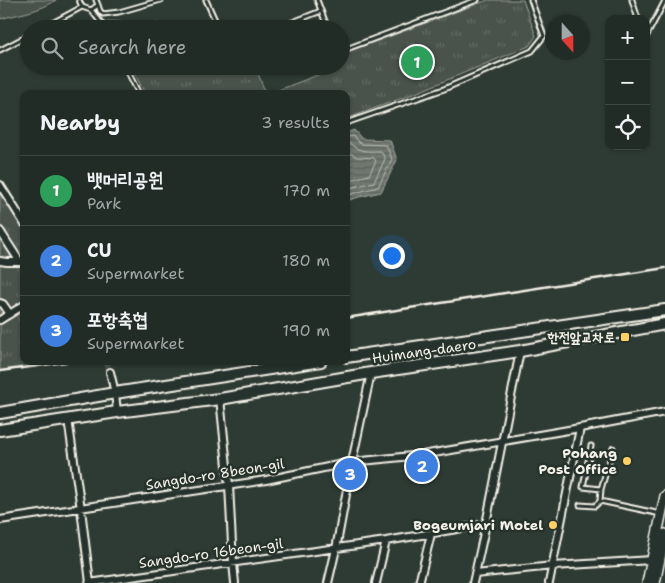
<!DOCTYPE html>
<html lang="en">
<head>
<meta charset="utf-8">
<style>
	body { margin:0; font-family:"Shantell Sans","Poor Story",sans-serif; background:#2a342f; color:#f1f3f6 }
	.controls { position:absolute; right:15px; top:15px; display:grid; overflow:hidden; border-radius:10px; box-shadow:0 1px 4px #0004 }
	.controls button { width:45px; height:45px; display:grid; place-items:center; padding:0; border:0; border-bottom:1px solid #3f4844; background:#222c27; color:#f1f3f6; font:25px sans-serif }
	.compass { position:absolute; left:545px; top:15px; width:45px; height:45px; border-radius:50%; background:#222c27; box-shadow:0 1px 4px #0004; rotate:159deg }
	.you { position:absolute; left:391px; top:255px; width:18px; height:18px; margin:-12px; border:4px solid #fff; border-radius:50%; background:#1a73e8; box-shadow:0 0 0 8px #1a73e833 }
	.badge { display:grid; place-items:center; width:32px; height:32px; border-radius:50%; background:#ffd166; color:#fff; font-size:16px; font-weight:700 }
	.pin { position:absolute; translate:-50% -50%; border:2px solid #fff; box-shadow:0 1px 5px #0006 }
	.list { margin:0; padding:0; list-style:none }
	h2 { display:flex; justify-content:space-between; align-items:center; height:65px; margin:0; padding:0 20px; font-size:21px }
	h2 small { font-size:16px; font-weight:400; color:#a2a7a7 }
	.list li { display:grid; grid-template-columns:32px 1fr auto; gap:15px; align-items:center; box-sizing:border-box; height:70px; padding:0 20px; border-top:1px solid #3f4844 }
	.list b { display:block; font-size:19px; white-space:nowrap }
	.list p { margin:0; font-size:16px; white-space:nowrap; color:#a2a7a7 }
	.list em { font-size:16px; font-style:normal; color:#a2a7a7 }
	.icon { flex:none; width:28px; height:28px; fill:none; stroke:currentColor; stroke-width:2; stroke-linecap:round; stroke-linejoin:round }
	.map { position:relative; flex:none; width:665px; height:583px; overflow:hidden }
	.search { position:absolute; background:#222c27; box-shadow:0 1px 4px #0004; left:20px; top:20px; width:330px; height:55px; display:flex; align-items:center; gap:12px; box-sizing:border-box; padding:0 18px; border-radius:28px; color:#a2a7a7; font-size:19px }
	.panel { position:absolute; background:#222c27; box-shadow:0 1px 4px #0004; left:20px; top:90px; width:330px; height:275px; border-radius:10px }
	.map>svg:first-child { display:block }
</style>
</head>
<body>
<div class="map">
<svg width="665" height="583" viewBox="0 0 665 583">
	<defs>
		<pattern id="park-tufts" width="24" height="20" patternUnits="userSpaceOnUse" patternTransform="scale(1.25)"><rect width="24" height="20" fill="#48524c"/><path d="M3 7l-1-3M5 7V3M7 7l1-3M15 17l-1-3M17 17v-4M19 17l1-3" fill="none" stroke="#636b66"/></pattern>
		<pattern id="water-rules" width="6" height="5" patternUnits="userSpaceOnUse" patternTransform="scale(1.25)"><rect width="6" height="5" fill="#6f7770"/><path d="M0 2.5h6" fill="none" stroke="#5c605b"/></pattern>
	</defs>
	<rect width="100%" height="100%" fill="#2e3b34"/>
	<filter id="ink" filterUnits="userSpaceOnUse"><feTurbulence type="fractalNoise" baseFrequency=".02" numOctaves="2"/><feDisplacementMap in="SourceGraphic" scale="10" xChannelSelector="R" yChannelSelector="G"/><feConvolveMatrix kernelMatrix="1 2 1 2 8 2 1 2 1" color-interpolation-filters="sRGB"/></filter>
	<g filter="url(#ink)">
		<path fill="#48524c" stroke="#9ea29a" d="M0,0H56C41,11 18,14 0,19Z"/>
		<path fill="url(#park-tufts)" stroke="#9ea29a" d="M488,0H523L536,36L529,46L418,92L346,119V94H268L341,66L342,54Z
			M107,21L158,23L161,29H111Z
			M131,66H255L266,94H145Z
			M0,185L24,223V361H60L38,367L0,371Z"/>
		<path fill="url(#water-rules)" stroke="#a4a8a0" d="M354,130L362,139L390,140L397,160L381,192L359,197L346,201V133Z"/>
		<g fill="none" stroke-linecap="round" stroke-linejoin="round">
			<path stroke="#bfc0b8" stroke-width="1" d="M346,137L353,136L358,142L361,144L386,145L392,159L378,187L358,192L346,196
				M346,143L351,144C359,153 370,151 381,151L385,159L374,182L346,189
				M346,151L357,157L374,158L376,161L369,175L346,181"/>
			<path stroke="#4c564f" stroke-width="6" stroke-dasharray="6 3" stroke-linecap="butt" d="M106,361L110,372"/>
			<defs>
				<path id="lane" d="M79,0L82,7
					M206,0L219,29
					M317,0L328,29
					M632,0L638,19
					M98,5L100,11L103,14L119,12L161,0
					M91,10L98,5L96,0
					M299,20L302,29
					M41,29L82,7L91,10L106,29
					M275,29L321,11
					M646,37L665,1
					M0,50L29,35
					M341,51L477,0
					M125,66L139,94
					M317,66L318,68
					M346,123L444,89L532,51L544,36L531,0
					M601,489L613,448
					M600,501L661,514
					M580,505L595,506L600,501L601,489L583,487L591,446"/>
				<path id="street" d="M0,185L24,223
					M0,231L20,262H7L0,261
					M0,303L3,304L10,314
					M0,320L24,305
					M110,372L115,393L117,412
					M220,399L229,485L233,563L235,583
					M68,419L81,509L90,583
					M0,520L266,480L352,462L422,455L580,428L665,412
					M475,574L553,566L652,560
					M89,583L386,541L486,524
					M328,583L336,549L352,462L371,373
					M376,583L386,541
					M419,583L431,534
					M473,583L486,524L520,351
					M549,583L580,428"/>
				<path id="secondary" d="M647,583L665,496
					M655,583L665,534"/>
				<path id="primary" d="M346,357L665,310
					M0,413L115,393L321,361
					M0,430L117,412L220,399L371,373L520,351L665,324"/>
			</defs>
			<use href="#lane" stroke="#f4f1e8" stroke-width="7"/>
			<use href="#street" stroke="#f4f1e8" stroke-width="10"/>
			<use href="#secondary" stroke="#f4f1e8" stroke-width="12"/>
			<use href="#primary" stroke="#f4f1e8" stroke-width="14"/>
			<use href="#lane" stroke="#26332d" stroke-width="3"/>
			<use href="#street" stroke="#26332d" stroke-width="6"/>
			<use href="#secondary" stroke="#26332d" stroke-width="9"/>
			<use href="#primary" stroke="#26332d" stroke-width="10"/>
			<path stroke="#f4f1e8" stroke-width="2.5" d="M346,318L665,268
				M0,371L73,361"/>
		</g>
	</g>
	<g fill="#ffd166" stroke="#26332d" stroke-width="2">
		<rect x="620" y="332" width="10" height="10" rx="2.5"/>
		<circle cx="627" cy="461" r="5"/>
		<circle cx="553" cy="525" r="5"/>
	</g>
	<g text-anchor="middle" stroke-width="5" stroke-linejoin="round" paint-order="stroke">
		<g font-size="14" font-weight="bold" fill="#f4f1e8" stroke="#26332d" text-anchor="end">
			<text x="615" y="342">한전앞교차로</text>
			<text x="617" y="458">Pohang<tspan x="617" dy="16">Post Office</tspan></text>
			<text x="543" y="530">Bogeumjari Motel</text>
		</g>
		<g font-size="14" fill="#f4f1e8" stroke="#26332d">
			<text transform="translate(424 351) rotate(-8)" y="5">Huimang-daero</text>
			<text transform="translate(215 474) rotate(-9)" y="5">Sangdo-ro 8beon-gil</text>
			<text transform="translate(211 553) rotate(-8)" y="5">Sangdo-ro 16beon-gil</text>
		</g>
	</g>
</svg>
<div class="controls">
<button>+</button>
<button>−</button>
<button><svg class="icon" aria-label="locate" viewBox="0 0 24 24"><circle cx="12" cy="12" r="6"/><path d="M12 2v4M12 18v4M2 12h4M18 12h4"/></svg></button>
</div>
<svg class="compass" viewBox="-18 -18 36 36"><path d="M0-13l5 13h-10z" fill="#e53935"/><path d="M0 13l5-13h-10z" fill="#a2a7a7"/></svg>
<div class="you"></div>
<div class="pin badge" style="left:417px;top:62px;background:#2e9e5b">1</div>
<div class="pin badge" style="left:422px;top:466px;background:#3f7fe0">2</div>
<div class="pin badge" style="left:350px;top:474px;background:#3f7fe0">3</div>
<div class="search"><svg class="icon" aria-label="search" viewBox="0 0 24 24"><circle cx="10" cy="10" r="6"/><path d="M15 15l6 6"/></svg>Search here</div>
<section class="panel">
<h2>Nearby<small>3 results</small></h2>
<ul class="list">
<li><span class="badge" style="background:#2e9e5b">1</span><div><b>뱃머리공원</b><p>Park</p></div><em>170 m</em></li>
<li><span class="badge" style="background:#3f7fe0">2</span><div><b>CU</b><p>Supermarket</p></div><em>180 m</em></li>
<li><span class="badge" style="background:#3f7fe0">3</span><div><b>포항축협</b><p>Supermarket</p></div><em>190 m</em></li>
</ul>
</section>
</div>
</body>
</html>
